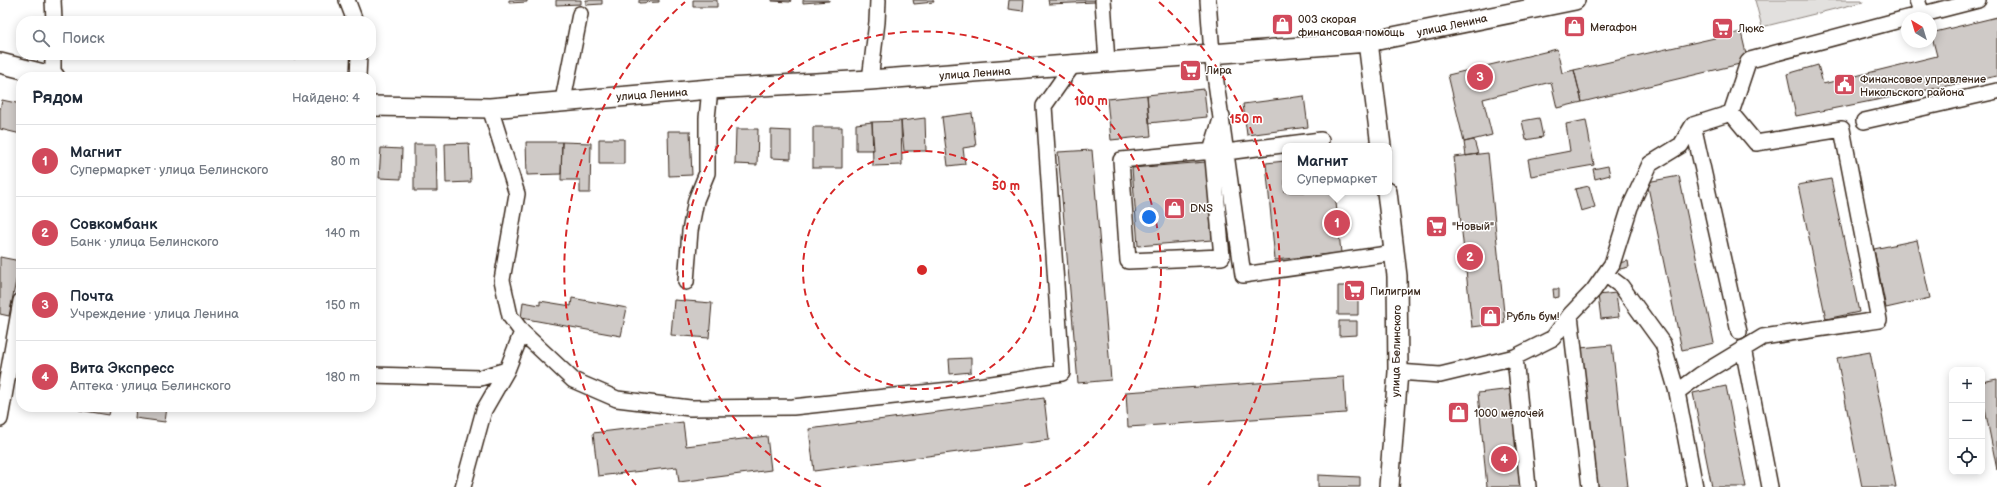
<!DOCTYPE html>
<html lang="ru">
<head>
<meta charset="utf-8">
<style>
	body { margin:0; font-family:"Balsamiq Sans",sans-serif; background:#f6f6f7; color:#1f2937 }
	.controls { position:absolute; right:12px; bottom:12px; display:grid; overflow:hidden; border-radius:8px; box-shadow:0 2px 10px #0003 }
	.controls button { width:36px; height:36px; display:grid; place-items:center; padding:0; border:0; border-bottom:1px solid #e0e1e3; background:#fff; color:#1f2937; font:20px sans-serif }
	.compass { position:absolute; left:1901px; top:12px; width:36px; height:36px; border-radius:50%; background:#fff; box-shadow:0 2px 10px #0003; rotate:322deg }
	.you { position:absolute; left:1149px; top:217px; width:14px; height:14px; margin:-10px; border:3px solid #fff; border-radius:50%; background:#1a73e8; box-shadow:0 0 0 6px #1a73e833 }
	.badge { display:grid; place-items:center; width:26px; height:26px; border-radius:50%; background:#d1495b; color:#fff; font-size:13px; font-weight:700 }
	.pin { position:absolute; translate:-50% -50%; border:2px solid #fff; box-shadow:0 1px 4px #0006 }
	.popup { position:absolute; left:1282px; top:143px; width:110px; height:52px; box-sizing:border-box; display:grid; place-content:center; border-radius:8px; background:#fff; filter:drop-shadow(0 1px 3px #0005); font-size:13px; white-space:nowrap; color:#747a83 }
	.popup b { font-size:15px; color:#1f2937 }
	.popup::after { content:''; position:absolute; left:50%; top:100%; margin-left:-8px; border:8px solid transparent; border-top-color:#fff }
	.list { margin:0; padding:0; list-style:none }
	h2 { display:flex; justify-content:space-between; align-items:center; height:52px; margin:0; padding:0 16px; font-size:17px }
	h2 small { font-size:13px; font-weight:400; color:#747a83 }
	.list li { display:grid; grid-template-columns:26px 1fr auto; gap:12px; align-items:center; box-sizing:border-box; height:72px; padding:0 16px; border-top:1px solid #e0e1e3 }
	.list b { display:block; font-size:15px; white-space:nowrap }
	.list p { margin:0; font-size:13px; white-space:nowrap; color:#747a83 }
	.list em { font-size:13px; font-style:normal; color:#747a83 }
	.icon { flex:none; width:22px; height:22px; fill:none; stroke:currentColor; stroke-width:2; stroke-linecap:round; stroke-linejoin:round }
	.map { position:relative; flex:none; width:1997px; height:487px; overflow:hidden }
	.search { position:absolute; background:#fff; box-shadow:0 2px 10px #0003; left:16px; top:16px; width:360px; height:44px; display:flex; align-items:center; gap:10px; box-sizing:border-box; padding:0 14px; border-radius:16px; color:#747a83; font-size:15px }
	.panel { position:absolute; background:#fff; box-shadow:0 2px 10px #0003; left:16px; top:72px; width:360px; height:340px; border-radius:16px }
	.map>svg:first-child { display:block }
</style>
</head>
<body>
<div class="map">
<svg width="1997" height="487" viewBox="0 0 1997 487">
	<rect width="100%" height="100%" fill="#fff"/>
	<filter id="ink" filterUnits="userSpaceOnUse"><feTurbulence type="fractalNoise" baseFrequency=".025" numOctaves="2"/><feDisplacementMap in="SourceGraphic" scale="8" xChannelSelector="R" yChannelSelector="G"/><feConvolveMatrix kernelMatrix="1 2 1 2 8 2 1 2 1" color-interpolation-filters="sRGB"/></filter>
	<g filter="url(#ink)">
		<path fill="#e2e0de" stroke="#8e857e" d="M1755,0H1862L1863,2L1762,27Z"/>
		<path fill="#cfcac7" stroke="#3b2a1e" d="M509,0H527V2L509,3Z
			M556,0H581V4L556,5Z
			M586,0H602V4L586,5Z
			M639,0H659V2L639,3Z
			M693,0H717V7H693Z
			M772,0H791L790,2L772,1Z
			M803,0H829V1L803,3Z
			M913,0H933L934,2L914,4Z
			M1009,0H1024L1023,11L1008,9Z
			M1048,0H1095V2L1049,4Z
			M1997,17V76L1796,116L1787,74L1818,65L1823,84L1937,56L1931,33Z
			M1741,32L1748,62L1582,102L1574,70Z
			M1557,49L1562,73L1574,70L1582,102L1557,108L1551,82L1483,99L1492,135L1464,142L1448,75Z
			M285,55H295V59H284Z
			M1204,89L1207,117L1149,123L1147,95Z
			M1147,95L1151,136L1111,140L1107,99Z
			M1304,96L1308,127L1247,135L1243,104Z
			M2,100L21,104V134L0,129V110Z
			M972,113L976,146L963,148L965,164L948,166L942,117Z
			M925,118L926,151H904L901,121Z
			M1539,118L1543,137L1526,140L1522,121Z
			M1586,120L1594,165L1531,176L1528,159L1570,151L1566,124Z
			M901,121L902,165L873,166L872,122Z
			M872,122L874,150H856V124Z
			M813,127H842V168H813Z
			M736,129H758L757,165L735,164Z
			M771,130L791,131V159L771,158Z
			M668,131H690L692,175L669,176Z
			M599,139H624V164H599Z
			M1474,140L1478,154L1466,156L1464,142Z
			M526,142H562L561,174L527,175Z
			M562,142L591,143L590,193H580V180H561Z
			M469,143L471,182L446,183L445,144Z
			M414,144H436L437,191H414Z
			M381,148L402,149L401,179L379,178Z
			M1092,150L1111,380L1078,383L1058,152Z
			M1488,153L1505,323L1472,327L1454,157Z
			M1285,161V192H1335L1341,253L1275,260L1266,163Z
			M1206,162L1212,240L1138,246L1132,168Z
			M1608,166L1610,175L1595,179L1593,169Z
			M1679,176L1714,343L1682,350L1647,182Z
			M1831,179L1859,312L1826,319L1798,185Z
			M1589,186L1595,207L1581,211L1575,189Z
			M1917,240L1930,298L1886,308L1874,249Z
			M0,257L20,261L9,316L0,314Z
			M1628,261L1629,267L1620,269L1618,263Z
			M1338,286H1358V315H1338Z
			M1553,289H1559V297L1554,298Z
			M1616,293L1619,317L1601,319L1598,295Z
			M572,298L627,308L621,336L521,318L523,302L540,305V301L571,306Z
			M674,300L712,303L709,338L671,335Z
			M1339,321H1357V335L1339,336Z
			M1612,345L1628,487H1596L1580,348Z
			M1870,352L1896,487H1862L1837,358Z
			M971,358V372L950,374L949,359Z
			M1344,377L1346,413L1128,427L1126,392Z
			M1997,379V470L1982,394V382Z
			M1726,386L1746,487H1712L1693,393Z
			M1512,389L1521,487H1487L1478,393Z
			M1044,398L1049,440L814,471L809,429Z
			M80,407H111L109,415L79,410Z
			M136,407H167L165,422L135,418Z
			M683,422L686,446L767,436L771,470L679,482L677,467L598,476L593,433Z
			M1318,475L1360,477V487H1318Z"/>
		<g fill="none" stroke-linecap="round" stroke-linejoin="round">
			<defs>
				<path id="minor" d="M53,0L54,21
					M347,0L355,21
					M1103,0L1107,63
					M1208,0L1212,54L1243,275L1394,253
					M1917,0L1922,14
					M1908,18L1978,0
					M53,77V55
					M358,77L359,55
					M870,80L877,22L878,0
					M563,100L580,14
					M490,108L517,194L502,280L510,316L522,332L573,380L617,399L690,408L793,407L959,389L1062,373L1044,106L1072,66
					M1864,121L1997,91
					M1693,125L1739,332
					M1213,151L1121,160L1128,261L1222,257L1212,148L1222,116
					M1226,152L1321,140
					M1605,274L1621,286L1663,344L1677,392
					M686,282L690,231L696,200L707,173V118L710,89
					M1570,315L1590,487
					M1743,348L1770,487
					M1515,357L1528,487
					M1398,372L1440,375L1515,357L1553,338L1570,315L1593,291L1612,264L1630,207L1650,164L1681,145L1693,125L1731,113L1748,62L1750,60L1907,18
					M371,375L480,378L507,370L522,332
					M0,419L21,301
					M463,487L484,410L507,370
					M1695,487L1677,392L1700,375L1763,337L1879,320L1842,129L1756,143L1731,113"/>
				<path id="major" d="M1368,42L1381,146
					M0,63L55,77
					M371,106L490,108L710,89L870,80L1368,42L1575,0
					M1387,192L1397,276L1398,372L1389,487"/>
			</defs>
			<use href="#minor" stroke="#3b2a1e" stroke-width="18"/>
			<use href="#major" stroke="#3b2a1e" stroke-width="22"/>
			<use href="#minor" stroke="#fff" stroke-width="15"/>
			<use href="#major" stroke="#fff" stroke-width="19"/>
		</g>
	</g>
	<g fill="none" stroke="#d62828" stroke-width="2" stroke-dasharray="7 5">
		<circle cx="922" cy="270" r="119"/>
		<path d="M821 487A239 239 0 1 1 1023 487"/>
		<path d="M636 485A358 358 0 0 1 685 2M1159 2A358 358 0 0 1 1208 485"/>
	</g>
	<defs>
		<symbol id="shop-square" viewBox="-11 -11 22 22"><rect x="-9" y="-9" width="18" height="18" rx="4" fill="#d1495b" stroke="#fff"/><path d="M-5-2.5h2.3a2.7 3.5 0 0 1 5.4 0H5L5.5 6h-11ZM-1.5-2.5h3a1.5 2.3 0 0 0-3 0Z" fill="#fff"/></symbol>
		<symbol id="supermarket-square" viewBox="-11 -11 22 22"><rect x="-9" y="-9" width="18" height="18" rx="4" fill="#d1495b" stroke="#fff"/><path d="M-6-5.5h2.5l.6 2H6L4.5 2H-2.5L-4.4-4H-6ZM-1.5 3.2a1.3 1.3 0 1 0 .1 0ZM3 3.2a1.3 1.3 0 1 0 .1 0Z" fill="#fff"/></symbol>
		<symbol id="civic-square" viewBox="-11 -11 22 22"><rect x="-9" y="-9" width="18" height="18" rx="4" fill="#d1495b" stroke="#fff"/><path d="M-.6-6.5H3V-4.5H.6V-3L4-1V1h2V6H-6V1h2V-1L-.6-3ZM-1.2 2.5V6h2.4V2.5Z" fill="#fff"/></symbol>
	</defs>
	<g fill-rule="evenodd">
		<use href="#shop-square" x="1270" y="12" width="25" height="25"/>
		<use href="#shop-square" x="1562" y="14" width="25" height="25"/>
		<use href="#supermarket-square" x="1710" y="16" width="25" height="25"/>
		<use href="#supermarket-square" x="1178" y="58" width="25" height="25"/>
		<use href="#civic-square" x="1832" y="72" width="25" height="25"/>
		<use href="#shop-square" x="1162" y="196" width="25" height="25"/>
		<use href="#supermarket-square" x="1424" y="214" width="25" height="25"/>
		<use href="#supermarket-square" x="1342" y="278" width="25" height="25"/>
		<use href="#shop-square" x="1478" y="304" width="25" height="25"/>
		<use href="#shop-square" x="1446" y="400" width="25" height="25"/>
	</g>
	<g text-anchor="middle" stroke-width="3" stroke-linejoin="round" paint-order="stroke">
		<g font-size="11" fill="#3b2a1e" stroke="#fff" text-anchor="start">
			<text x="1298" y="23">003 скорая<tspan x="1298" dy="13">финансовая помощь</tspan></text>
			<text x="1590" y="31">Мегафон</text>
			<text x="1738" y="32">Люкс</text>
			<text x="1206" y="74">Лира</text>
			<text x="1860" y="83">Финансовое управление<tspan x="1860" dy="13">Никольского района</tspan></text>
			<text x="1190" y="212">DNS</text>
			<text x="1452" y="230">"Новый"</text>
			<text x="1370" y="295">Пилигрим</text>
			<text x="1506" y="320">Рубль бум!</text>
			<text x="1474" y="417">1000 мелочей</text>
		</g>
		<g font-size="11" fill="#3b2a1e" stroke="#fff">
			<text transform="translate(1452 25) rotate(-12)" y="4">улица Ленина</text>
			<text transform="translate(975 73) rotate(-4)" y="4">улица Ленина</text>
			<text transform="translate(652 94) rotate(-4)" y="4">улица Ленина</text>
			<text transform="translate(1396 351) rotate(-89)" y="4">улица Белинского</text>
		</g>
	</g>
	<circle cx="922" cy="270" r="6" fill="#d62828" stroke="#fff" stroke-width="2"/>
	<g font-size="12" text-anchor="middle" font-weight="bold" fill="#d62828" stroke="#fff" stroke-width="3" stroke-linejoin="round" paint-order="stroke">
		<text x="1091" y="105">100 m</text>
		<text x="1246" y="123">150 m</text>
		<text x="1006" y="190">50 m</text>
	</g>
</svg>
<div class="controls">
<button>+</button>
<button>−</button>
<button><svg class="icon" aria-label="locate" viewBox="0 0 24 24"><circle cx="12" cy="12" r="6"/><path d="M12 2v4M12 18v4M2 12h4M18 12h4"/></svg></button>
</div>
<svg class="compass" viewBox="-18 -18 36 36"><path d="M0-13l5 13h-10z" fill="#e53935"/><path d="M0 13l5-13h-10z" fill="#747a83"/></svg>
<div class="you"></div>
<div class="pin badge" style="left:1337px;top:223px">1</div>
<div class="popup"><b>Магнит</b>Супермаркет</div>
<div class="pin badge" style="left:1470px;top:257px">2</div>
<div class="pin badge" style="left:1480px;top:77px">3</div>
<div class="pin badge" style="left:1504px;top:459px">4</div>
<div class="search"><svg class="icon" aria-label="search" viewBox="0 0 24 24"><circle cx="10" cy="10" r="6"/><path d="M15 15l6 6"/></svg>Поиск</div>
<section class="panel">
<h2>Рядом<small>Найдено: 4</small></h2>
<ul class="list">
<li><span class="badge">1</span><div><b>Магнит</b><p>Супермаркет · улица Белинского</p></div><em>80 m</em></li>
<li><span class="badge">2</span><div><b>Совкомбанк</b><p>Банк · улица Белинского</p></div><em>140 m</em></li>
<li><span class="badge">3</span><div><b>Почта</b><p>Учреждение · улица Ленина</p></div><em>150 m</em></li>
<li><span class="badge">4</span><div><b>Вита Экспресс</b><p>Аптека · улица Белинского</p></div><em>180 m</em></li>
</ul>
</section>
</div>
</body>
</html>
